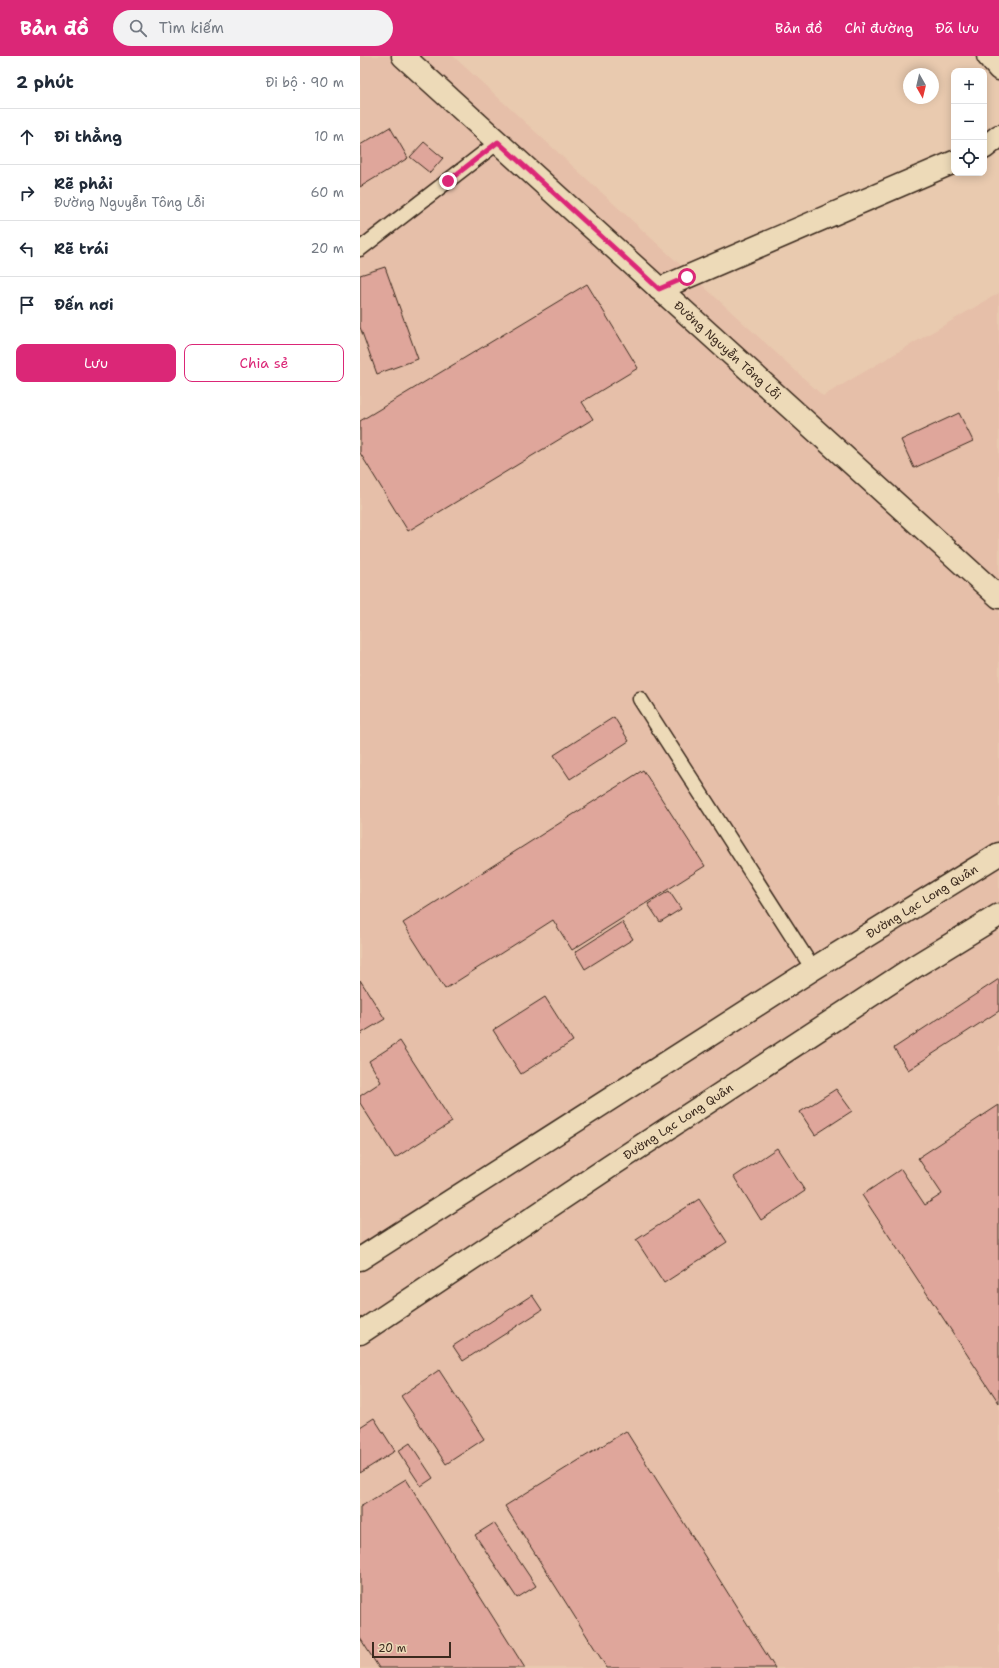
<!DOCTYPE html>
<html lang="vi">
<head>
<meta charset="utf-8">
<style>
	body { margin:0; font-family:"Shantell Sans",sans-serif; background:#f2f2f3; color:#1f2937 }
	.controls { position:absolute; right:12px; top:12px; display:grid; overflow:hidden; border-radius:8px; box-shadow:0 2px 10px #0003 }
	.controls button { width:36px; height:36px; display:grid; place-items:center; padding:0; border:0; border-bottom:1px solid #e0e1e3; background:#fff; color:#1f2937; font:20px sans-serif }
	.compass { position:absolute; left:543px; top:12px; width:36px; height:36px; border-radius:50%; background:#fff; box-shadow:0 2px 10px #0003; rotate:172deg }
	.scale { position:absolute; left:12px; bottom:10px; width:79px; box-sizing:border-box; padding-left:4px; border:2px solid #3b2a1e; border-top:0; font-size:11px; line-height:14px; white-space:nowrap; color:#3b2a1e; -webkit-text-stroke:3px #eddab8; paint-order:stroke }
	.stop { position:absolute; width:12px; height:12px; margin:-9px; border:3px solid #db2777; border-radius:50%; background:#fff }
	.stop.end { background:#db2777; border-color:#fff; box-shadow:0 1px 4px #0008 }
	.list { margin:0; padding:0; list-style:none }
	h2 { display:flex; justify-content:space-between; align-items:center; height:52px; margin:0; padding:0 16px; font-size:17px }
	h2 small { font-size:13px; font-weight:400; color:#747a83 }
	.list li { display:grid; grid-template-columns:26px 1fr auto; gap:12px; align-items:center; box-sizing:border-box; height:56px; padding:0 16px; border-top:1px solid #e0e1e3 }
	.list b { display:block; font-size:15px; white-space:nowrap }
	.list p { margin:0; font-size:13px; white-space:nowrap; color:#747a83 }
	.list em { font-size:13px; font-style:normal; color:#747a83 }
	.actions { display:flex; gap:8px; padding:12px 16px }
	.actions a { flex:1; padding:9px 0; border:1px solid #db2777; border-radius:8px; text-align:center; font-size:14px; color:#db2777 }
	.actions .main { background:#db2777; color:#fff }
	.icon { flex:none; width:22px; height:22px; fill:none; stroke:currentColor; stroke-width:2; stroke-linecap:round; stroke-linejoin:round }
	.map { position:relative; flex:none; width:639px; height:1612px; overflow:hidden }
	header { display:flex; align-items:center; gap:24px; box-sizing:border-box; height:56px; padding:0 20px; background:#db2777; color:#fff }
	header strong { font-size:19px }
	nav { display:flex; gap:22px; margin-inline-start:auto; font-size:14px }
	.search { width:280px; height:36px; background:#f2f2f3; display:flex; align-items:center; gap:10px; box-sizing:border-box; padding:0 14px; border-radius:22px; color:#747a83; font-size:15px }
	main { display:flex }
	aside { flex:1; background:#fff }
	.map>svg:first-child { display:block }
</style>
</head>
<body>
<header>
<strong>Bản đồ</strong>
<div class="search"><svg class="icon" aria-label="search" viewBox="0 0 24 24"><circle cx="10" cy="10" r="6"/><path d="M15 15l6 6"/></svg>Tìm kiếm</div>
<nav><a>Bản đồ</a><a>Chỉ đường</a><a>Đã lưu</a></nav>
</header>
<main>
<aside>
<h2>2 phút<small>Đi bộ · 90 m</small></h2>
<ul class="list">
<li><svg class="icon" aria-label="ahead" viewBox="0 0 24 24"><path d="M12 20V5M6 11l6-6 6 6"/></svg><div><b>Đi thẳng</b></div><em>10 m</em></li>
<li><svg class="icon" aria-label="right" viewBox="0 0 24 24"><path d="M7 20v-9h11M14 6l5 5-5 5"/></svg><div><b>Rẽ phải</b><p>Đường Nguyễn Tông Lỗi</p></div><em>60 m</em></li>
<li><svg class="icon" aria-label="left" viewBox="0 0 24 24"><path d="M17 20v-9H6M10 6l-5 5 5 5"/></svg><div><b>Rẽ trái</b></div><em>20 m</em></li>
<li><svg class="icon" aria-label="arrive" viewBox="0 0 24 24"><path d="M6 21V4h12l-3 4 3 4H6"/></svg><div><b>Đến nơi</b></div></li>
</ul>
<div class="actions"><a class="main">Lưu</a><a>Chia sẻ</a></div>
</aside>
<div class="map">
<svg width="639" height="1612" viewBox="0 0 639 1612">
	<rect width="100%" height="100%" fill="#e9caaf"/>
	<filter id="ink" filterUnits="userSpaceOnUse"><feTurbulence type="fractalNoise" baseFrequency=".025" numOctaves="2"/><feDisplacementMap in="SourceGraphic" scale="8" xChannelSelector="R" yChannelSelector="G"/><feConvolveMatrix kernelMatrix="1 2 1 2 8 2 1 2 1" color-interpolation-filters="sRGB"/></filter>
	<g filter="url(#ink)">
		<path fill="#e6bfa9" d="M0,0H93L463,340L639,237V1612H0Z"/>
		<path fill="#dfa69b" stroke="#3b2a1e" d="M30,71L48,102L0,131V89Z
			M64,86L83,102L70,117L50,101Z
			M25,211L58,303L17,318L0,271V219Z
			M227,228L278,312L222,346L233,363L48,475L0,397V365Z
			M599,357L613,385L554,412L541,384Z
			M254,661L269,685L210,723L194,699Z
			M283,714L345,810L212,894L193,864L85,933L43,867Z
			M309,835L321,853L300,866L288,848Z
			M262,866L273,883L225,913L215,896Z
			M639,923V955L548,1014L534,992Z
			M0,924L25,963L0,978Z
			M185,941L213,985L161,1018L133,974Z
			M40,985L92,1066L35,1102L0,1047V1040L21,1026L9,1005Z
			M476,1033L492,1055L455,1079L440,1056Z
			M639,1049V1347L502,1139L541,1113L565,1149L582,1138L558,1102Z
			M417,1092L445,1135L401,1164L374,1121Z
			M339,1143L367,1186L304,1227L276,1184Z
			M172,1239L182,1254L103,1305L93,1290Z
			M79,1314L124,1383L86,1408L41,1340Z
			M14,1362L35,1395L0,1417V1371Z
			M266,1375L415,1612H247L145,1450Z
			M50,1387L73,1422L61,1430L38,1395Z
			M46,1423L165,1612H19L0,1582V1451Z
			M134,1467L176,1530L157,1542L115,1479Z"/>
		<g fill="none" stroke-linecap="round" stroke-linejoin="round">
			<defs>
				<path id="lane" d="M0,193L138,86
					M280,643L453,913"/>
				<g id="street">
					<path id="s1" d="M43,0L639,541"/>
					<path d="M628,0L639,13"/>
					<path d="M624,92L639,80"/>
					<path d="M299,233L594,106"/>
				</g>
				<g id="secondary">
					<path id="s2" d="M0,1203L453,913L639,798"/>
					<path id="s3" d="M0,1277L249,1111L554,911L639,859"/>
				</g>
			</defs>
			<use href="#lane" stroke="#3b2a1e" stroke-width="17"/>
			<use href="#street" stroke="#3b2a1e" stroke-width="25"/>
			<use href="#secondary" stroke="#3b2a1e" stroke-width="25"/>
			<use href="#lane" stroke="#eddab8" stroke-width="14"/>
			<use href="#street" stroke="#eddab8" stroke-width="22"/>
			<use href="#secondary" stroke="#eddab8" stroke-width="22"/>
		</g>
	</g>
	<g fill="none" stroke-linecap="round" stroke-linejoin="round" filter="url(#ink)">
		<path stroke="#db2777" stroke-width="5" d="M88,125L138,86L299,233L327,221"/>
	</g>
	<g text-anchor="middle" stroke-width="4" stroke-linejoin="round" paint-order="stroke">
		<g font-size="12" fill="#3b2a1e" stroke="#eddab8">
			<text dy="4" stroke="none"><textPath href="#s1" startOffset="438">Đường Nguyễn Tông Lỗi</textPath></text>
			<text dy="4" stroke="none"><textPath href="#s2" startOffset="666">Đường Lạc Long Quân</textPath></text>
			<text dy="4" stroke="none"><textPath href="#s3" startOffset="382">Đường Lạc Long Quân</textPath></text>
		</g>
	</g>
</svg>
<div class="controls">
<button>+</button>
<button>−</button>
<button><svg class="icon" aria-label="locate" viewBox="0 0 24 24"><circle cx="12" cy="12" r="6"/><path d="M12 2v4M12 18v4M2 12h4M18 12h4"/></svg></button>
</div>
<svg class="compass" viewBox="-18 -18 36 36"><path d="M0-13l5 13h-10z" fill="#e53935"/><path d="M0 13l5-13h-10z" fill="#747a83"/></svg>
<div class="scale">20 m</div>
<div class="stop" style="left:327px;top:221px"></div>
<div class="stop end" style="left:88px;top:125px"></div>
</div>
</main>
</body>
</html>
